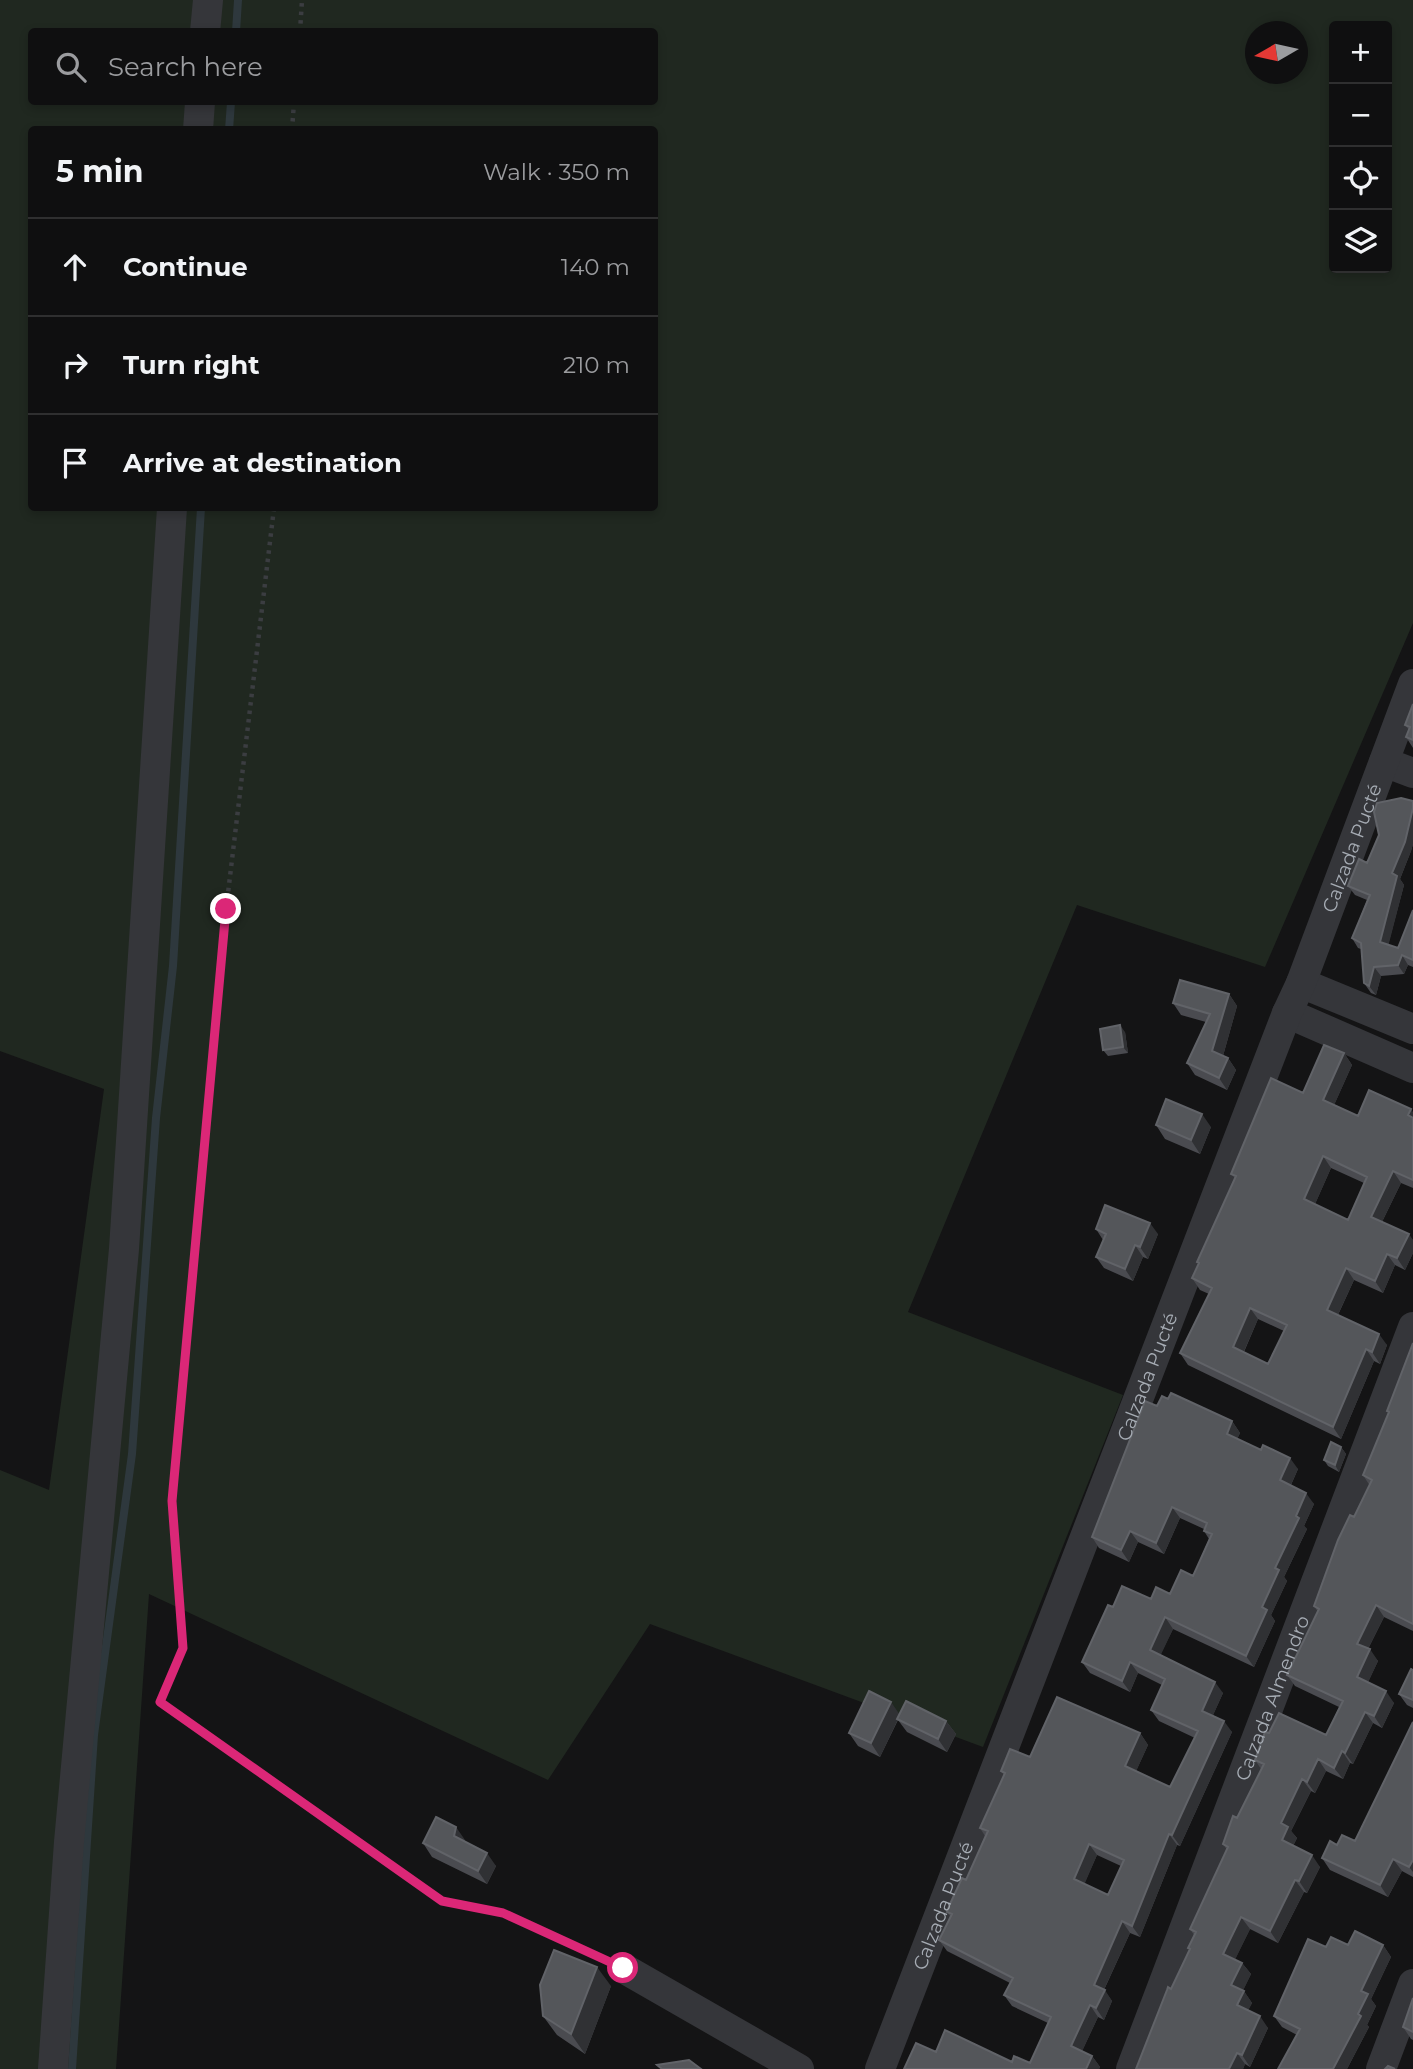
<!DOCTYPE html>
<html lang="en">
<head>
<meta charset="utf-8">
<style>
	body { margin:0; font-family:Montserrat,sans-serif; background:#181819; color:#f1f3f6 }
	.controls { position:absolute; right:21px; top:21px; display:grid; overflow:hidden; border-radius:7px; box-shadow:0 4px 10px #0003 }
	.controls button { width:63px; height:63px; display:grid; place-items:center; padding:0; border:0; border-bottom:2px solid #2f2f30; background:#0f0f10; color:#f1f3f6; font:35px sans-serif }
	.compass { position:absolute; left:1245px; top:21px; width:63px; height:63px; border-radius:50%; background:#0f0f10; box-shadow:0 4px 10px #0003; rotate:261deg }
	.stop { position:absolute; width:21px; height:21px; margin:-16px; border:5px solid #db2777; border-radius:50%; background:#fff }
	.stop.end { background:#db2777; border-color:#fff; box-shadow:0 2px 7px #0008 }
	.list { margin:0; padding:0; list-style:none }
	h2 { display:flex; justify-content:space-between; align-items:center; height:91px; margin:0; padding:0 28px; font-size:30px }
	h2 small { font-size:23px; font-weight:400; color:#9b9c9f }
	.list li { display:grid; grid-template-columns:46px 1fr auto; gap:21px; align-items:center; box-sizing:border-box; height:98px; padding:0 28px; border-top:2px solid #2f2f30 }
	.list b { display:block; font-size:26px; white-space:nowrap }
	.list em { font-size:23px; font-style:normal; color:#9b9c9f }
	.icon { flex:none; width:38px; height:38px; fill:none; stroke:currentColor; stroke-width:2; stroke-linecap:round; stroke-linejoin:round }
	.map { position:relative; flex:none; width:1413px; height:2069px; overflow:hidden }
	.search { position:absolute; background:#0f0f10; box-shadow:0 4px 10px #0003; left:28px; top:28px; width:630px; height:77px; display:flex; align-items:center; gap:18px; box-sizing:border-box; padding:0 24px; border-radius:7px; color:#9b9c9f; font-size:26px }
	.panel { position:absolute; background:#0f0f10; box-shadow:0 4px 10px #0003; left:28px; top:126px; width:630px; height:385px; border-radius:7px }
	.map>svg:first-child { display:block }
</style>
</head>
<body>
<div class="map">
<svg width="1413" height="2069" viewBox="0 0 1413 2069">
	<rect width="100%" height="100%" fill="#141415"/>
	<path fill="#202820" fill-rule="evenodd" d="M0,0H1413V623L1265,967L1077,905L908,1312L1123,1395L983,1747L650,1624L548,1780L149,1594L116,2069H0V1470L49,1490L104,1089L0,1051ZM1334,26H1387V268H1334ZM32,32H654V102H32ZM1256,32H1298V74H1256ZM32,130H654V508H32Z"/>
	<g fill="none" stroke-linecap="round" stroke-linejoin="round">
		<path stroke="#2e383d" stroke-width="8" d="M236,32L238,0
			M229,130L231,102
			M72,2069L94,1735L132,1454L156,1118L173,966L201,508"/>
		<path stroke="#3b3d41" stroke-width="4.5" stroke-dasharray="3.5 5" stroke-linecap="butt" d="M300,32L302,0
			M292,130L294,102
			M274,508L226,910L171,1501L183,1648L160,1702L441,1901L504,1914L599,1957"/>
		<g stroke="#35363a" stroke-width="30">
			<path d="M205,32L208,0"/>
			<path d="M198,130L200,102"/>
			<path d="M1384,762L1413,773"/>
			<path d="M1301,983L1413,1029"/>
			<path d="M1287,1013L1413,1068"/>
			<path d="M623,1968L799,2069"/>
			<path d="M53,2069L69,1842L124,1249L172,508"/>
			<path id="s1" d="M880,2069L1287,1013L1301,983L1413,684"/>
			<path id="s2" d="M1131,2069L1413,1327"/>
			<path d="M1381,2069L1413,1984"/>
		</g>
	</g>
	<path fill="#4a4b50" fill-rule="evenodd" d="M1413,704V748L1406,737L1409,730L1405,725Z
		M1413,801V844L1411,851L1400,879L1404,885L1388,945L1398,948L1413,910V967L1408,965L1404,974L1381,976L1376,995L1371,993L1364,983L1361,949L1358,948L1352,938L1367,900L1355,895L1348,886L1367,863Z
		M1229,994L1237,1006L1223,1056L1228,1058L1236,1070L1227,1090L1195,1075L1187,1063L1206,1022L1181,1015L1173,1003Z
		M1125,1032L1128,1053L1108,1056L1103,1050Z
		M1344,1053L1352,1065L1334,1105L1358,1116L1411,1109L1413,1113V1188L1401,1183L1382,1222L1413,1240V1253L1405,1270L1395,1265L1383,1293L1354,1280L1338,1315L1387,1345L1380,1364L1374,1361L1341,1439L1188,1365L1180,1353L1209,1294L1200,1290L1192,1278L1199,1264L1197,1262L1235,1178L1231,1174L1303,1093ZM1331,1168L1364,1183L1348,1220L1315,1204ZM1258,1319L1284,1331L1268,1364L1244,1352Z
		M1156,1125L1211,1127L1200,1154L1165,1139Z
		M1096,1229L1158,1234L1148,1259L1143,1257L1133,1281L1104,1268L1096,1257L1103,1240Z
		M1413,1343V1631L1384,1617L1368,1649L1378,1661L1368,1682L1394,1703L1382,1728L1373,1723L1353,1764L1350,1763L1343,1779L1326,1771L1315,1793L1311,1791L1291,1831L1297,1838L1293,1846L1320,1867L1307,1893L1304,1892L1278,1943L1250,1929L1235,1959L1242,1963L1251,1974L1243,1990L1252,2003L1248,2010L1268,2028L1250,2067L1245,2064L1243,2069H1136L1171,1989L1190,1950L1188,1948L1194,1935L1190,1929L1227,1850L1223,1844L1237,1818L1261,1769L1255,1760L1269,1733L1326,1735L1339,1707L1295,1686L1287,1675L1318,1612L1314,1606L1354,1517L1370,1486L1363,1475L1389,1413L1387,1411Z
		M1168,1399L1232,1421L1240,1433L1237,1439L1298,1469L1291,1485L1314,1504L1304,1526L1307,1529L1284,1577L1287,1581L1271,1615L1275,1621L1254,1667L1173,1629L1160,1655L1223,1693L1213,1715L1232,1732L1180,1846L1177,1845L1140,1937L1130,1933L1104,1990L1112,2001L1104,2020L1098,2017L1082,2051L1092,2056L1100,2067L1099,2069H904L936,2052L1012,2062L1030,2063L1048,2023L1012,2006L1004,1995L1010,1983L947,1951L939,1940L950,1916L947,1912L966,1880L985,1836L980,1828L1004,1775L1001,1771L1030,1757L1140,1733L1148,1745L1136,1771L1170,1787L1195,1738L1159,1721L1151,1710L1162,1685L1138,1673L1130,1692L1090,1673L1082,1662L1113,1607L1151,1599L1170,1594L1193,1576L1209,1539L1204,1531V1529L1180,1518L1164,1554L1138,1542L1129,1562L1099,1548L1092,1537L1157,1406ZM1097,1855L1121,1866L1108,1895L1084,1884Z
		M1341,1447L1346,1454L1339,1472L1328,1466L1324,1460Z
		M1413,1670V1708L1407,1705L1399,1694Z
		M900,1714L946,1721L956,1734L947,1752L907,1732L898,1720L880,1757L858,1746L849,1733Z
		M1413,1722V1877L1402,1871L1388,1897L1330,1870L1322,1858L1337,1845L1355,1841Z
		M465,1840V1842L496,1866L487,1884L432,1857L423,1843Z
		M1348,1945H1383L1391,1957L1371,1999L1376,2006L1367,2025L1369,2027L1347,2069H1278L1297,2035L1282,2027L1274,2016L1326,1947Z
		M611,1986L585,2054L557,2035L543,2016Z
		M1413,1998V2040L1411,2039L1403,2027Z"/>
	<path fill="#303134" d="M1413,808V844L1411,851L1400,879L1404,885L1387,951L1380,942L1392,873Z
		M1402,955L1408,965L1404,974L1398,965Z
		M1374,967L1381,976L1376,995L1369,986Z
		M1229,994L1237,1006L1221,1063L1212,1051Z
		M1120,1025L1125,1032L1128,1053L1123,1047Z
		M1344,1053L1352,1065L1331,1112L1323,1100Z
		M1228,1058L1236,1070L1227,1090L1219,1078Z
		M1411,1109L1413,1113V1122L1408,1115Z
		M1202,1114L1211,1127L1200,1154L1191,1140Z
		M1323,1156L1331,1168L1312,1211L1304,1199Z
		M1393,1171L1401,1183L1379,1228L1371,1217Z
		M1150,1223L1158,1234L1148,1259L1140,1247Z
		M1409,1234L1413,1240V1253L1405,1270L1397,1258Z
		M1135,1245L1143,1257L1133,1281L1125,1269Z
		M1387,1254L1395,1265L1383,1293L1375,1281Z
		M1346,1268L1354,1280L1335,1321L1327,1310Z
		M1250,1308L1258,1319L1241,1358L1233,1347Z
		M1379,1334L1387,1345L1380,1364L1372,1352Z
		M1366,1349L1374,1361L1341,1439L1333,1427Z
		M1232,1421L1240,1433L1234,1446L1227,1434Z
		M1341,1447L1346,1454L1339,1472L1335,1465Z
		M1290,1458L1298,1469L1288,1491L1280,1480Z
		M1306,1493L1314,1504L1304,1526L1307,1529L1284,1577L1287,1581L1271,1615L1275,1621L1254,1667L1246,1656L1275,1568Z
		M1172,1507L1180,1518L1164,1554L1156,1543Z
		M1130,1531L1138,1542L1129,1562L1121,1550Z
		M1376,1605L1384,1617L1365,1655L1357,1644Z
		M1165,1617L1173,1629L1158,1661L1150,1650Z
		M1370,1649L1378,1661L1365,1689L1357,1677Z
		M1130,1662L1138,1673L1130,1692L1122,1681Z
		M1215,1682L1223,1693L1210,1722L1202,1711Z
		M1386,1691L1394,1703L1382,1728L1374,1716Z
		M891,1702L900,1715L880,1757L871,1743Z
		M1365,1712L1373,1723L1353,1764L1345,1753Z
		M946,1721L956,1734L947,1752L938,1739Z
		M1224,1721L1232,1732L1180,1846L1172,1835Z
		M1140,1733L1148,1745L1133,1778L1125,1766Z
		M1342,1751L1350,1763L1343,1779L1334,1768Z
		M1318,1759L1326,1771L1315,1793L1307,1782Z
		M1302,1779L1311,1791L1291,1831L1297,1838L1290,1852L1282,1840L1281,1823Z
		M456,1827L465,1840L464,1849L454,1836Z
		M1169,1834L1177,1845L1140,1937L1132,1926Z
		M1089,1844L1097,1855L1082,1890L1074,1879Z
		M487,1853L496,1866L487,1884L478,1871Z
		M1312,1855L1320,1867L1307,1893L1299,1881Z
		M1393,1859L1402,1871L1388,1897L1380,1885Z
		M1413,1860V1872L1409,1867Z
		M1295,1880L1304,1892L1278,1943L1270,1931Z
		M1241,1917L1250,1929L1232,1966L1223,1954Z
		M1122,1921L1130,1933L1101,1996L1094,1985Z
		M1383,1945L1391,1957L1371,1999L1376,2006L1367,2025L1369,2027L1347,2069H1333L1358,2014L1361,1991Z
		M1242,1963L1251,1974L1240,1997L1231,1985Z
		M597,1967L611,1986L585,2054L571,2034Z
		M1105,1990L1112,2001L1104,2020L1096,2008Z
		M1244,1991L1252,2003L1245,2017L1237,2005Z
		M1090,2005L1098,2017L1079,2058L1071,2046Z
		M1260,2016L1268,2028L1250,2067L1242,2055Z
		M1237,2053L1245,2064L1243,2069H1229Z
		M1092,2056L1100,2067L1099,2069H1086Z"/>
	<path fill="#54565a" stroke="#616368" stroke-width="2" fill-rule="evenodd" d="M1413,704V740L1406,737L1410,727L1405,725Z
		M1401,798L1413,801V808L1405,842L1392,873L1397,876L1380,942L1398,948L1413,910V960L1402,955L1398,965L1374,967L1369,986L1364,983L1361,943L1352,938L1370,895L1348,886L1359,859L1367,863L1379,835L1374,812L1377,803Z
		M1180,980L1229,994L1212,1051L1228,1058L1219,1078L1187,1063L1210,1014L1173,1003Z
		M1120,1025L1123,1047L1103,1050L1100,1029Z
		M1324,1045L1344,1053L1323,1100L1358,1116L1369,1090L1411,1109L1408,1115L1413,1118V1180L1393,1171L1371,1217L1409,1234L1397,1258L1387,1254L1375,1281L1346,1268L1327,1310L1379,1334L1372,1352L1366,1349L1333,1427L1180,1353L1212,1288L1192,1278L1199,1263L1197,1262L1236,1176L1231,1174L1271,1078L1303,1093ZM1323,1156L1367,1177L1348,1220L1304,1199ZM1250,1308L1287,1325L1268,1364L1233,1347Z
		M1166,1099L1202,1114L1191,1140L1156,1125Z
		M1105,1205L1150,1223L1140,1247L1135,1245L1125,1269L1096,1257L1106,1234L1096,1229Z
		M1413,1343V1624L1376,1605L1357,1644L1370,1649L1357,1677L1386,1691L1374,1716L1365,1712L1345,1753L1342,1751L1334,1768L1318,1759L1307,1782L1302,1779L1281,1823L1288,1827L1282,1840L1312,1855L1299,1881L1295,1880L1270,1931L1241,1917L1223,1954L1242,1963L1231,1985L1244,1991L1237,2005L1260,2016L1242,2055L1237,2053L1229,2069H1136L1167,1990L1168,1987L1171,1989L1190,1949L1188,1948L1196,1932L1190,1929L1228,1847L1223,1844L1233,1816L1237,1818L1264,1764L1255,1760L1265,1732L1269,1733L1279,1713L1326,1735L1343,1701L1287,1675L1319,1609L1314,1606L1338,1540L1350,1515L1354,1517L1372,1480L1363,1475L1389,1412L1387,1411Z
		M1171,1393L1232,1421L1227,1434L1261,1450L1263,1445L1290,1458L1280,1480L1306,1493L1296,1516L1299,1518L1275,1568L1279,1570L1262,1607L1267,1610L1246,1656L1165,1617L1150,1650L1215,1682L1202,1711L1224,1721L1172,1835L1169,1834L1132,1926L1122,1921L1094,1985L1105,1990L1096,2008L1090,2005L1071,2046L1092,2056L1086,2069H904L916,2043L936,2052L945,2030L1012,2062L1014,2056L1030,2063L1051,2017L1004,1995L1013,1978L939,1940L952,1914L947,1912L950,1904L962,1878L966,1880L988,1831L980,1828L1005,1773L1001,1771L1010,1749L1030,1757L1057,1697L1140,1733L1125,1766L1170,1787L1198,1731L1151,1710L1165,1679L1130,1662L1122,1681L1082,1662L1108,1605L1113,1607L1122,1586L1151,1599L1156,1587L1170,1594L1181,1570L1193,1576L1212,1534L1204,1531L1207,1523L1172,1507L1156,1543L1130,1531L1121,1550L1092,1537L1145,1401L1157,1406L1162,1396L1168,1399ZM1089,1844L1124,1860L1108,1895L1074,1879Z
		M1331,1442L1341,1447L1335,1465L1324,1460Z
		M1411,1669L1413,1670V1700L1399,1694Z
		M869,1691L891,1702L871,1743L849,1733Z
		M906,1701L946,1721L938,1739L897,1719Z
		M1413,1722V1860L1409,1867L1393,1859L1380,1885L1322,1858L1330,1841L1337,1845L1342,1835L1355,1841Z
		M436,1817L456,1827L454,1836L487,1853L478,1871L423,1843Z
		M1355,1931L1383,1945L1361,1991L1368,1994L1358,2014L1361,2016L1333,2069H1278L1300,2029L1274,2016L1308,1939L1326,1947L1331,1937L1348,1945Z
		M554,1950L597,1967L571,2034L543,2016L540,1985Z
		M1413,1998V2032L1403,2027Z
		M689,2060L701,2069H662L657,2065Z
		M1388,2066L1395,2069H1385Z"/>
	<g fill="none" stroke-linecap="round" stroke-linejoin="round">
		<path stroke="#db2777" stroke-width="9" d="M226,909L172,1501L183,1648L160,1702L442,1901L503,1913L623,1968"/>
	</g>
	<g text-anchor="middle" stroke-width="7" stroke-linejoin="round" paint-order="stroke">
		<g font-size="19" fill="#a6acb4" stroke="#0f0f10">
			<text dy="7" stroke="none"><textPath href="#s1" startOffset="1309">Calzada Pucté</textPath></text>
			<text dy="7" stroke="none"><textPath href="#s1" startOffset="742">Calzada Pucté</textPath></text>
			<text dy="7" stroke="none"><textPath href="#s2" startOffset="397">Calzada Almendro</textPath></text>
			<text dy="7" stroke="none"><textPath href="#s1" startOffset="175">Calzada Pucté</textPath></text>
		</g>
	</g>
</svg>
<div class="controls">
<button>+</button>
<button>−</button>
<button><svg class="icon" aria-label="locate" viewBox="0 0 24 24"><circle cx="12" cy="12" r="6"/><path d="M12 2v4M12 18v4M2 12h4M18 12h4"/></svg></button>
<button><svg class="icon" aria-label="layers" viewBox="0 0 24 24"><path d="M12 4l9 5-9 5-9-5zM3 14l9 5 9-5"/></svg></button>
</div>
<svg class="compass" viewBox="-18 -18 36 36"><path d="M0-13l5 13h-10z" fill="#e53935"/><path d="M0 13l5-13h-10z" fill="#9b9c9f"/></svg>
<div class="stop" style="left:623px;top:1968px"></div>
<div class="stop end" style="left:226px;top:909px"></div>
<div class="search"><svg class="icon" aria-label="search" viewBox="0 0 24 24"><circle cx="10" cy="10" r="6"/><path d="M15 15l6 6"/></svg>Search here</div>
<section class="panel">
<h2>5 min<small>Walk · 350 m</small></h2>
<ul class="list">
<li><svg class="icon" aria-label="ahead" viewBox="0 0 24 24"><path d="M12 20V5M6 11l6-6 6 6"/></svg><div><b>Continue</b></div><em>140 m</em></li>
<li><svg class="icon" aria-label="right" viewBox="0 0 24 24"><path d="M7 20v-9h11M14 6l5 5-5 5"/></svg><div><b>Turn right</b></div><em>210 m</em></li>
<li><svg class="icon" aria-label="arrive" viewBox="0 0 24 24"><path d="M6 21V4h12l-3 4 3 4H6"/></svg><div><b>Arrive at destination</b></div></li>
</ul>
</section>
</div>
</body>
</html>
